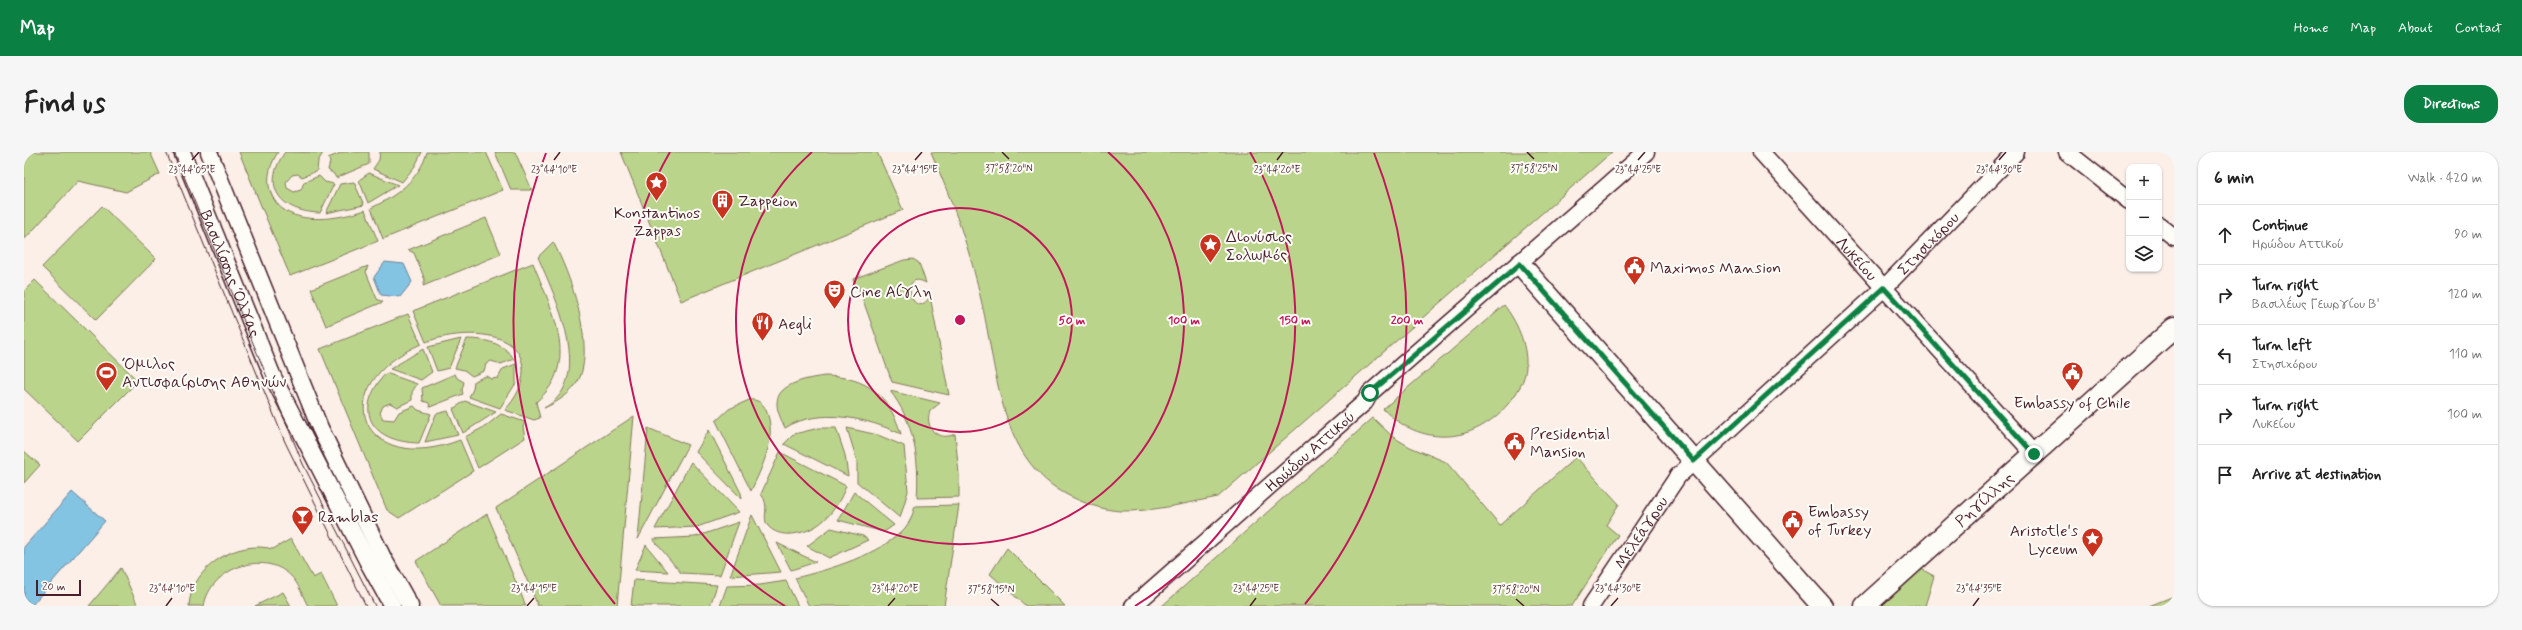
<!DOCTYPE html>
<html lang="en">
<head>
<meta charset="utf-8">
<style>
	body { margin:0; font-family:Mynerve,sans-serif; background:#f6f6f6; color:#222 }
	.controls { position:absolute; right:12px; top:12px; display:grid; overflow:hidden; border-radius:8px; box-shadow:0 1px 3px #0004 }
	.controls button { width:36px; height:36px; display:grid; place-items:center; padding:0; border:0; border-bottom:1px solid #e0e0e0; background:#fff; color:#222; font:20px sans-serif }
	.scale { position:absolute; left:12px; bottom:10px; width:45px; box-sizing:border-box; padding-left:4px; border:2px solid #4a1f2b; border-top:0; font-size:11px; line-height:14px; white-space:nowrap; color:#4a1f2b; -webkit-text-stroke:3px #fdfcf7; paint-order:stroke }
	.stop { position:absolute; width:12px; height:12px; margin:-9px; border:3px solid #0b8043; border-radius:50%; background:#fff }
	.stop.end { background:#0b8043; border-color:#fff; box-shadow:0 1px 4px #0008 }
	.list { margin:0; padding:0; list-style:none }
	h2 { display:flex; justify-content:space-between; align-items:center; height:52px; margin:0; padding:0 16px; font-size:17px }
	h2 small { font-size:13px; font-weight:400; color:#767676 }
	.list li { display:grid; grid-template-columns:26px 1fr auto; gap:12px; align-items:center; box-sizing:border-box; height:60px; padding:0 16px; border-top:1px solid #e0e0e0 }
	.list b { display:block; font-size:15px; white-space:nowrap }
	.list p { margin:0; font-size:13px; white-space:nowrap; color:#767676 }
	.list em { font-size:13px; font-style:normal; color:#767676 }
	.icon { flex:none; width:22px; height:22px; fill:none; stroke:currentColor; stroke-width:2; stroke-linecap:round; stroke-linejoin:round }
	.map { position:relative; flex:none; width:2150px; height:454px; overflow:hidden; border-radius:16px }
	header { display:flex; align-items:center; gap:24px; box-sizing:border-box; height:56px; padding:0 20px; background:#0b8043; color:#fff }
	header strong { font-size:19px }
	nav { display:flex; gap:22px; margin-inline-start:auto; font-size:14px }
	.intro { display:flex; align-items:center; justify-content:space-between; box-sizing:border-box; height:96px; padding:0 24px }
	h1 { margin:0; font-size:28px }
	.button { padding:10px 18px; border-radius:16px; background:#0b8043; color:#fff; font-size:14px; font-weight:700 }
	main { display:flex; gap:24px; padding:0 24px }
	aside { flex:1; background:#fff; border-radius:16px; box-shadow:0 1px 3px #0004 }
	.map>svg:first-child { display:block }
</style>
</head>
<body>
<header>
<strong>Map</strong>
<nav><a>Home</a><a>Map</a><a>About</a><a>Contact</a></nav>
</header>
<div class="intro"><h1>Find us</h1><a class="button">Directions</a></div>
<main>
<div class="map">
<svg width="2150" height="454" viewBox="0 0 2150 454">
	<rect width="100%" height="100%" fill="#fbefe8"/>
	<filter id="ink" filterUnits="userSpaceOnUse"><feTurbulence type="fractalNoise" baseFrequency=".025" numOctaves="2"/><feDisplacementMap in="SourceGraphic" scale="8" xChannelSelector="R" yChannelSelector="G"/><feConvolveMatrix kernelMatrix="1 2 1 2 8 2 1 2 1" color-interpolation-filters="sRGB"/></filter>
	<g filter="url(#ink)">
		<path fill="#bbd48b" stroke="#827a5b" d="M0,0H126L136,22L102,40L54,29L0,88Z
			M215,0H254C247,11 242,25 246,38C257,77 313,68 341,58L354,89L266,124Z
			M261,0L299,1L294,9L293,19L278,25L274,22L268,23L262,30L263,36L270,40L277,38L280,30L295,24L301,30L310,32L296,61C257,60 236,35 261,0Z
			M319,0H345V12L312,26L310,22L304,18L306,10L304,6Z
			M356,0H398L391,14L378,30L349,17L355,8Z
			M403,0H462L479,38L359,87L347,56C371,45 396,27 403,0Z
			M471,0H491L508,38H487Z
			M597,0H853L879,58L657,149Z
			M907,0H1588L1194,345C1162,351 1129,360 1096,359C1081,358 1065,353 1052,347C975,314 974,222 958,152C947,99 928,49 907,0Z
			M345,21L374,33L344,51L335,28Z
			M330,30L340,53L302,61L316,32Z
			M78,54L132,107L72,168L18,115Z
			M462,66L477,102L399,134L401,128L390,101L384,98Z
			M529,90C546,121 570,190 556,225C550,240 534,250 520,256C573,228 530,143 514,105Z
			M889,107L895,111L902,131C873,115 889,174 906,144L925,243L868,230L834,134L831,135L829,127L880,108Z
			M509,111C527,157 558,211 512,250L516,266L510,268L481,258C491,247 499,234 499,219C499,173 430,179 402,190L389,159Z
			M344,114L342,120L353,147L359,150L302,174L287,137Z
			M11,128L114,229L54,289L0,237V139Z
			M1480,153C1493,170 1503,192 1502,214C1502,228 1492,243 1484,252C1449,293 1397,295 1359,257Z
			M384,162L397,192C299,235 338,326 436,288L449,319L375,366L363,358L296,197Z
			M437,187L425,216L413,219L404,195Z
			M443,187C461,187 480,191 490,207L477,212L467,209L462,212L460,219L448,224L440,218L431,216Z
			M399,197L408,220L397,228L366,217Z
			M492,212V231L476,256L445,245L449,237L450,229L462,224L467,227L474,226L479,217Z
			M362,221L393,232L388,240V248L373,255L366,251L359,254L356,261L359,267L370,268L375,260L390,254L394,258L407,262L395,291C347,290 328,259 362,221Z
			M431,222L433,226L440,230L438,238L439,242L406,255L405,251L399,249L398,236Z
			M801,224C842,225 865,242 877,282C844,266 794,255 761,276C758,269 753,260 753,252C752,231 786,226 801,224Z
			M866,239L916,251L906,259C900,276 914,290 931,282L935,322V345L893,346C896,309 890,269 866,239Z
			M725,248C733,247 739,251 742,258C754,285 738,315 727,339L692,269L705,257Z
			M441,249L472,260L439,281L429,257Z
			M424,259L434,283L401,290L412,262Z
			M477,262L501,270L499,275L501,286L454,316L441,285L462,274Z
			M610,264L593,454H514L472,356Z
			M1349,266L1369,285L1386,295L1422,310L1476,373L1552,305L1595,352L1582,373L1594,383L1548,454H1138Z
			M624,276L664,293L614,387Z
			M795,276H812L821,303L824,324L760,292L770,282Z
			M823,276L854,283L880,294L884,339L876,366L833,330V309Z
			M685,278L717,341L718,347L672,300Z
			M0,299L16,313L0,331Z
			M756,300L822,334C812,360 795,380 767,382C759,383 749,380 744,374C737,366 747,354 737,342Z
			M667,310L715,360L673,375L631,377Z
			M830,340L870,373L860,380L814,368Z
			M935,353L920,454H785L771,426C804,418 858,402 881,376C886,370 889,362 891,354Z
			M463,362L502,454H417L392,409Z
			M728,363L757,420L706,424Z
			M715,370L696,423L657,421L629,387L671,385Z
			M807,376L839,384L844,388L805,406L783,394Z
			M267,387L289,426L297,422L313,454H284C279,445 275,432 267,424C240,397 186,416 180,454H165C167,415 213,387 249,397Z
			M753,391L755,392L792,410L767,418Z
			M622,393L644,420L611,418Z
			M983,396L1041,454H1002L966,422Z
			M1892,414L1910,424L1901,454H1848Z
			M97,416L114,454H65Z
			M610,428L693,433L686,454H607Z
			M762,429L774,454H696L703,434L736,433Z
			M259,440L267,454H231Z
			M2150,444V454H2125Z"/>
		<path fill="#83c4e3" stroke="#6c8299" d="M361,110L380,112L388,130L376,145L357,143L350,125Z
			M48,340L81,369L8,453L0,446V395Z"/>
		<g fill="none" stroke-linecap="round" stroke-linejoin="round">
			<defs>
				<g id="minor">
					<path id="s1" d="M158,0L249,225L346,414L368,454"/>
					<path d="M185,0L296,276L359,406L386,454"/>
					<path id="s2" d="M1737,0L2010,302"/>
					<path d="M2043,0L2105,49"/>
					<path d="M2135,73L2150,85"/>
					<path id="s3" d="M1109,454L1341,250L1346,241L1622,0"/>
					<path id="s4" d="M1567,454L1654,324L1860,136L1992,0"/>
				</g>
				<g id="tertiary">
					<path d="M1496,112L1798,454"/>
					<path id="s5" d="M1841,454L2150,176"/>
				</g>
			</defs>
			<use href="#minor" stroke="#4a1f2b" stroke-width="19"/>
			<use href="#tertiary" stroke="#4a1f2b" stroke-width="23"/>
			<use href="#minor" stroke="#fdfcf7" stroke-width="16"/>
			<use href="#tertiary" stroke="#fdfcf7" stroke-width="20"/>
			<path stroke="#4a1f2b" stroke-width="1" d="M142,0L261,290L342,454
				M150,0L279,312L351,454"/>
		</g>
	</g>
	<g fill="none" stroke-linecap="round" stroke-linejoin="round" filter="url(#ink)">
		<path stroke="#0b8043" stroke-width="5" d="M1346,241L1496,112L1670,309L1860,136L2010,302"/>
	</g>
	<path fill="none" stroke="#4a1f2b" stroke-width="1.5" d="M978,0L985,7M1503,0L1510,7M168,8L175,0M530,8L536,0M891,8L898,0M1253,8L1259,0M1614,8L1621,0M1975,8L1982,0M967,447L975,454M1492,447L1500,454M142,454L148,446M503,454L510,446M864,454L871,446M1226,454L1232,446M1587,454L1594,446M1949,454L1955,446"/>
	<g fill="none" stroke="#c2185b" stroke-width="2">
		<circle cx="936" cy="168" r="112"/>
		<path d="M1084 0A224 224 0 1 1 788 0"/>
		<path d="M761 454A335 335 0 0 1 646 0M1226 0A335 335 0 0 1 1111 454"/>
		<path d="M591 452A447 447 0 0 1 522 1M1350 1A447 447 0 0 1 1281 452"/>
	</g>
	<defs>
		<symbol id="sight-pin" viewBox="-11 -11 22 30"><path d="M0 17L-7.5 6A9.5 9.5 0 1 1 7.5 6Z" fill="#c8321e" stroke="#fdfcf7"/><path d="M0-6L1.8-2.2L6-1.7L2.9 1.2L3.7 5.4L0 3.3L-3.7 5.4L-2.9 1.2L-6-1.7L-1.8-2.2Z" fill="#fff"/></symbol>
		<symbol id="building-pin" viewBox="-11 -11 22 30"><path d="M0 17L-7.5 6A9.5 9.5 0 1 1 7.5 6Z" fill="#c8321e" stroke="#fdfcf7"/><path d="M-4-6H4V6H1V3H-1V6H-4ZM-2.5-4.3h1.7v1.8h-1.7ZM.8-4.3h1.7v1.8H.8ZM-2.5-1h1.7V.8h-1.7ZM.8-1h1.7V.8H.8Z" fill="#fff"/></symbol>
		<symbol id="civic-pin" viewBox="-11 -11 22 30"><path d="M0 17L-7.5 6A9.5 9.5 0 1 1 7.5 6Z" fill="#c8321e" stroke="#fdfcf7"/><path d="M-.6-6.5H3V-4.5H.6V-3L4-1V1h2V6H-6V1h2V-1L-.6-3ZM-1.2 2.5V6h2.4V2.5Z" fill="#fff"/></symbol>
		<symbol id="theatre-pin" viewBox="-11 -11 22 30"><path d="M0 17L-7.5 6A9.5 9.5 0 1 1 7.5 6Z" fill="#c8321e" stroke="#fdfcf7"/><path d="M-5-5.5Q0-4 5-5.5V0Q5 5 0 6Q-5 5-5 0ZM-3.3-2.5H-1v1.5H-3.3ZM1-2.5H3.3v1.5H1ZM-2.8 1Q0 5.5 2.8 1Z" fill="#fff"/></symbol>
		<symbol id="restaurant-pin" viewBox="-11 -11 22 30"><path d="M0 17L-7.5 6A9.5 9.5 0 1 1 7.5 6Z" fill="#c8321e" stroke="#fdfcf7"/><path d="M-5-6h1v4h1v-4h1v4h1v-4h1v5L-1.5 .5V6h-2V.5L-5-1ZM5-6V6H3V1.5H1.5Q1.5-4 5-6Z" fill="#fff"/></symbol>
		<symbol id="stadium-pin" viewBox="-11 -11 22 30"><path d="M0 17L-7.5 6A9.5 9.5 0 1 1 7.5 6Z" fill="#c8321e" stroke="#fdfcf7"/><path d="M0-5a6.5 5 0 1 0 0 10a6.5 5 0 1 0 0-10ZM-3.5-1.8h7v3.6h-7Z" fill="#fff"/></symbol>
		<symbol id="bar-pin" viewBox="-11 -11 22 30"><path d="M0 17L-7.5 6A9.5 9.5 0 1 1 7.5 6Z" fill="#c8321e" stroke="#fdfcf7"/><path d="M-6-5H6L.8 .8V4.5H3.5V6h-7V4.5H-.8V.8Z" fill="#fff"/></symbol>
	</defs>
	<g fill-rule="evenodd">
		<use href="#sight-pin" x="620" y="18" width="25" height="34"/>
		<use href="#building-pin" x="686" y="36" width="25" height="34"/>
		<use href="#sight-pin" x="1174" y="80" width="25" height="34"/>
		<use href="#civic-pin" x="1598" y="102" width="25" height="34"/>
		<use href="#theatre-pin" x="798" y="126" width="25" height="34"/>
		<use href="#restaurant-pin" x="726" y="158" width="25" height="34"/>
		<use href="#stadium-pin" x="70" y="208" width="25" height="34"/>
		<use href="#civic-pin" x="2036" y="208" width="25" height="34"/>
		<use href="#civic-pin" x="1478" y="278" width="25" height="34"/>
		<use href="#bar-pin" x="266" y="352" width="25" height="34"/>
		<use href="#civic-pin" x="1756" y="356" width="25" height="34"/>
		<use href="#sight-pin" x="2056" y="374" width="25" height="34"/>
	</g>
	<g text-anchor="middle" stroke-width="4" stroke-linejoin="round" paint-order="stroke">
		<g font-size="16" fill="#4a1f2b" stroke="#fdfcf7" text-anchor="start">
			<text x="714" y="54">Zappeion</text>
			<text x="633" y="66" text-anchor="middle">Konstantinos<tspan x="633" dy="18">Zappas</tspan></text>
			<text x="1202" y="90">Διονύσιος<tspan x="1202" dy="18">Σολωμός</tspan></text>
			<text x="1626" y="121">Maximos Mansion</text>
			<text x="826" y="145">Cine Αίγλη</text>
			<text x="754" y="177">Aegli</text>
			<text x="98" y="217">Όμιλος<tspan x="98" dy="18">Αντισφαίρισης Αθηνών</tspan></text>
			<text x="2048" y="256" text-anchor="middle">Embassy of Chile</text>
			<text x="1506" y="287">Presidential<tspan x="1506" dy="18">Mansion</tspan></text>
			<text x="1784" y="365">Embassy<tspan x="1784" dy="18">of Turkey</tspan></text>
			<text x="294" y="370">Ramblas</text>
			<text x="2054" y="384" text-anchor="end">Aristotle's<tspan x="2054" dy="18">Lyceum</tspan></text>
		</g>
		<g font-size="16" fill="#4a1f2b" stroke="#fdfcf7">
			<text dy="6" stroke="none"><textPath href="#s4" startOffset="498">Στησιχόρου</textPath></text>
			<text dy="6" stroke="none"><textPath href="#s2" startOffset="143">Λυκείου</textPath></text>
			<text dy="6" stroke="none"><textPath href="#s1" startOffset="131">Βασιλίσσης Όλγας</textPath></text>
			<text dy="6" stroke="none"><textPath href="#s3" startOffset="235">Ηρώδου Αττικού</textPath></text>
			<text dy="6" stroke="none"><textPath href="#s5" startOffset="160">Ρηγίλλης</textPath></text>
			<text dy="6" stroke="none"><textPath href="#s4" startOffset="89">Μελεάγρου</textPath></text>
		</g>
	</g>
	<g font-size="10" text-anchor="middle" fill="#4a1f2b" stroke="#fdfcf7" stroke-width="4" stroke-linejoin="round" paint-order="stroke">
		<text x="985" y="20">37°58'20"N</text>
		<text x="1510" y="20">37°58'25"N</text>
		<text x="168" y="21">23°44'05"E</text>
		<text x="530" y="21">23°44'10"E</text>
		<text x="891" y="21">23°44'15"E</text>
		<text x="1253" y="21">23°44'20"E</text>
		<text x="1614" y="21">23°44'25"E</text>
		<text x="1975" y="21">23°44'30"E</text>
		<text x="148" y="440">23°44'10"E</text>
		<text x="510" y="440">23°44'15"E</text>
		<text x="871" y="440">23°44'20"E</text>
		<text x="1232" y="440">23°44'25"E</text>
		<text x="1594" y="440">23°44'30"E</text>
		<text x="1955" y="440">23°44'35"E</text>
		<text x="967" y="441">37°58'15"N</text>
		<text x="1492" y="441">37°58'20"N</text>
	</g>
	<circle cx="936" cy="168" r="6" fill="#c2185b" stroke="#fdfcf7" stroke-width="2"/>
	<g font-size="12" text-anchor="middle" font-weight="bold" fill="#c2185b" stroke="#fdfcf7" stroke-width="4" stroke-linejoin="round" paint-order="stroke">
		<text x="1048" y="172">50 m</text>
		<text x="1160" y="172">100 m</text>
		<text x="1271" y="172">150 m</text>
		<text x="1383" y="172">200 m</text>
	</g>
</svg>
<div class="controls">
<button>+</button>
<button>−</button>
<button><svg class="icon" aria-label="layers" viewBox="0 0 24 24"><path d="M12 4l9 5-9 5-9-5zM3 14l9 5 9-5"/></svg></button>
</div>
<div class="scale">20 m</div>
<div class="stop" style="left:1346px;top:241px"></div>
<div class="stop end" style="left:2010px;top:302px"></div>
</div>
<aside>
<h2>6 min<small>Walk · 420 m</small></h2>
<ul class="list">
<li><svg class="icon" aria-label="ahead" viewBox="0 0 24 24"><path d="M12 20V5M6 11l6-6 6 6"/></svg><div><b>Continue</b><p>Ηρώδου Αττικού</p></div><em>90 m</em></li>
<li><svg class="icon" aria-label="right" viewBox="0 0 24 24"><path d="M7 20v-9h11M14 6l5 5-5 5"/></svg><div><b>Turn right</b><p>Βασιλέως Γεωργίου Β'</p></div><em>120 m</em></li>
<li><svg class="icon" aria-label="left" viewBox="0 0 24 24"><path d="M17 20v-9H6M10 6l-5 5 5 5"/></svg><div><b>Turn left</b><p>Στησιχόρου</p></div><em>110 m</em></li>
<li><svg class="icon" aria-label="right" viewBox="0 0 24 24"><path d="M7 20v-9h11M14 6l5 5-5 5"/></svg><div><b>Turn right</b><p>Λυκείου</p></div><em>100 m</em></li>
<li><svg class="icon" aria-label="arrive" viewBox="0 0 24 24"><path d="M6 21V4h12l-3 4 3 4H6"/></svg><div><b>Arrive at destination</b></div></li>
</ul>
</aside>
</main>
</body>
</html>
